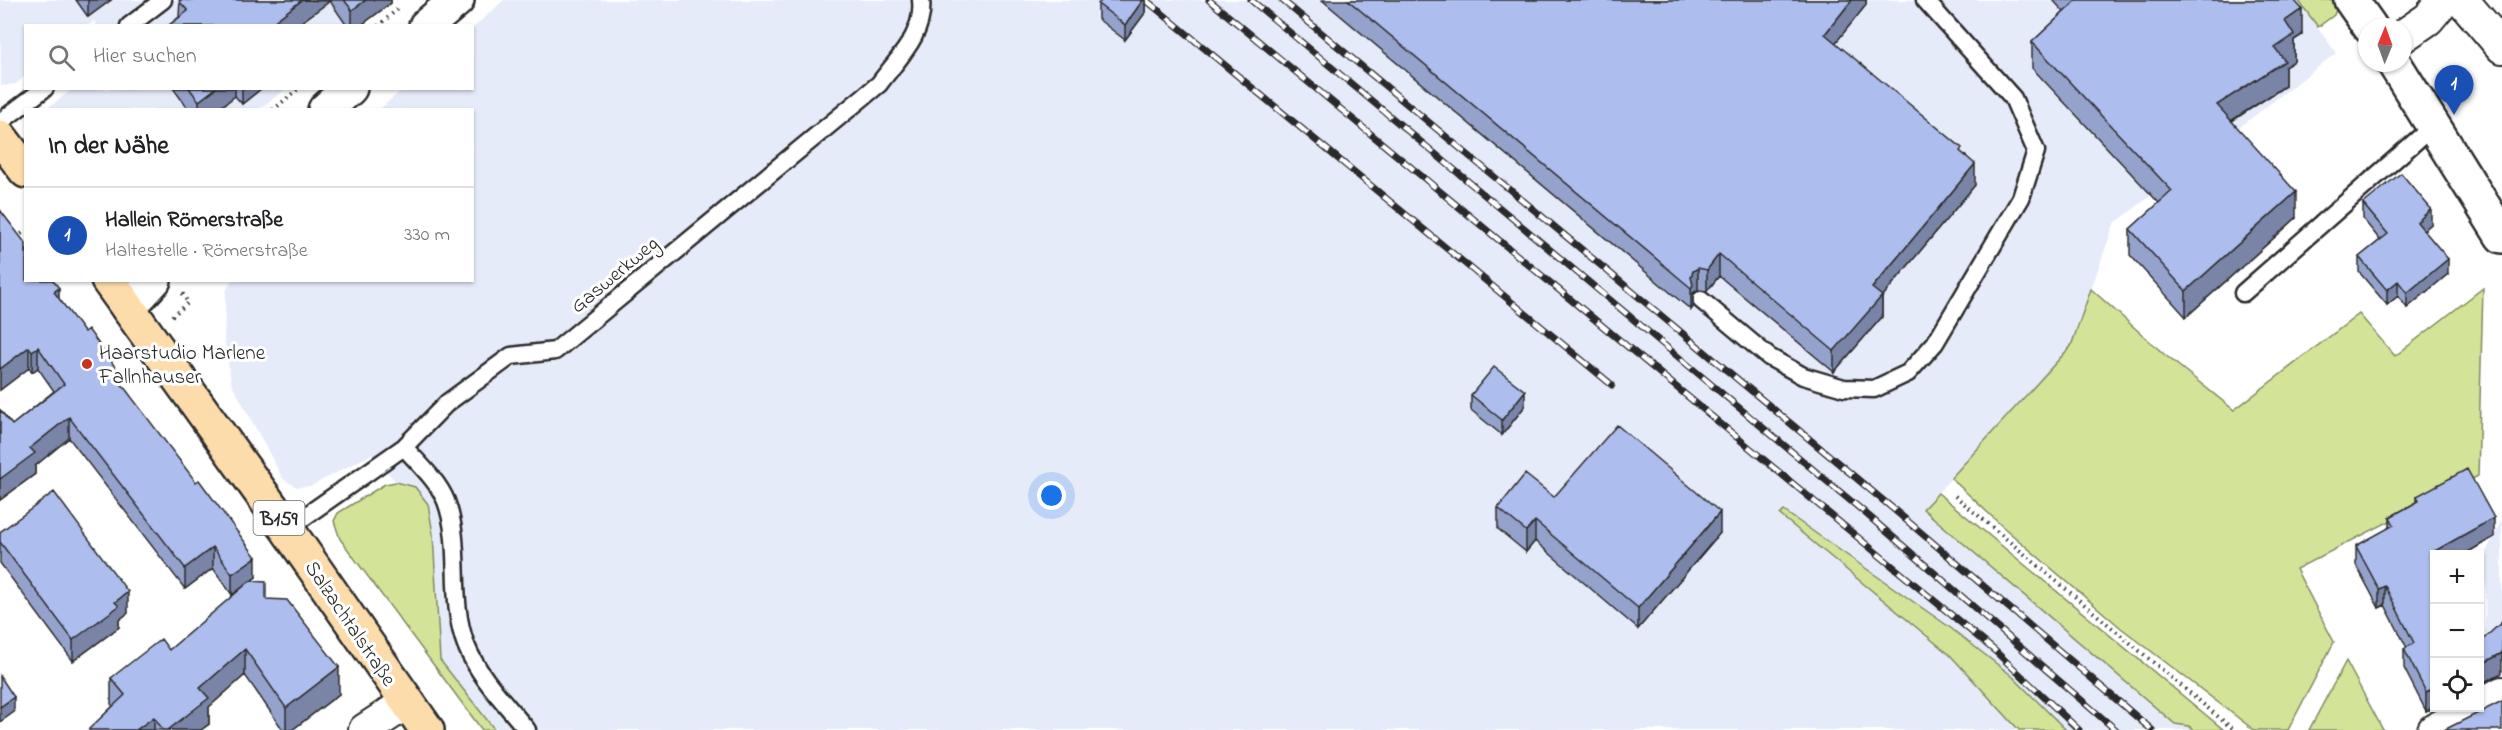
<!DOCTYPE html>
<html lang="de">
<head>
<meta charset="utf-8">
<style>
	body { margin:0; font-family:"Indie Flower",sans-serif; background:#f6f6f6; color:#202124 }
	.controls { position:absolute; right:18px; bottom:18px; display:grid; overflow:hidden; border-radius:0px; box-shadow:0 2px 4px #0004 }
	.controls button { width:54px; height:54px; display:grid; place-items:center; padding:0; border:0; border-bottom:2px solid #e0e0e0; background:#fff; color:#202124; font:30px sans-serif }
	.compass { position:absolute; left:2358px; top:18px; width:54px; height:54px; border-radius:50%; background:#fff; box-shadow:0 2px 4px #0004; rotate:1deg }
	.you { position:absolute; left:1052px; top:496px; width:21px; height:21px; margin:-15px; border:4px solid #fff; border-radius:50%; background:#1a73e8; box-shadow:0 0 0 9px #1a73e833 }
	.badge { display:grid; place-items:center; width:39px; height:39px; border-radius:50%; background:#c8321e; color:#fff; font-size:20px; font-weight:700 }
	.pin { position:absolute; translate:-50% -50px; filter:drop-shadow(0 2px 3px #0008) }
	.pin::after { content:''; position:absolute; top:32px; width:21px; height:18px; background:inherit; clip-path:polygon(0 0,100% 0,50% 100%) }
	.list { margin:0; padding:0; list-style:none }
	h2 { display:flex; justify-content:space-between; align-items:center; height:78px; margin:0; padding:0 24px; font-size:26px }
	h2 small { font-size:20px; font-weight:400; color:#757577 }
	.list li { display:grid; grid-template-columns:39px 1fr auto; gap:18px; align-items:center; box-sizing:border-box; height:96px; padding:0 24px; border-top:2px solid #e0e0e0 }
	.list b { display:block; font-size:22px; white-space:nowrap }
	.list p { margin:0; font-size:20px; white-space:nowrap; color:#757577 }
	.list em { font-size:20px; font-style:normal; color:#757577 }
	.icon { flex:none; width:33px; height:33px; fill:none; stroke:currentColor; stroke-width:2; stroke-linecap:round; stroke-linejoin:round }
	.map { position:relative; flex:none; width:2502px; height:730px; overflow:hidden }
	.search { position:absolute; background:#fff; box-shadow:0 2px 4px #0004; left:24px; top:24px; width:450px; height:66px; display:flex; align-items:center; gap:15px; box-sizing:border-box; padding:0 21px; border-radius:0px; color:#757577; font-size:22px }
	.panel { position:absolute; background:#fff; box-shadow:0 2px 4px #0004; left:24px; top:108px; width:450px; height:174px; border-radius:0px }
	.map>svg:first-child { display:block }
</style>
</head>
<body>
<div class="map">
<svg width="2502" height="730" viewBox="0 0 2502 730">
	<rect width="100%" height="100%" fill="#fff"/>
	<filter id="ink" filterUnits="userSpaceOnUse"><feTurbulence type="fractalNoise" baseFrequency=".0167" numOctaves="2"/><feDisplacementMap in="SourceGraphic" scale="12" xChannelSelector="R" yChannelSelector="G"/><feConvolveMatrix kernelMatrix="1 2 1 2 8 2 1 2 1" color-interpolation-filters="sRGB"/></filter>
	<g filter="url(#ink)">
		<path fill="#e6ebfa" d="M0,0H346L365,25L97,26L94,21L88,25L26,26L25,76L16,84L1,86Z
			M504,0H2298L2336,53L2114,224L2071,346L1923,509L2175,724L2189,726L2193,730H495L440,660L433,534L415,487L396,482L372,454L311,486L297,487L283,479L231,382L224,338L226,291L232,280H472V110L380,109L403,89L472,88L473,28Z
			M73,89H286L259,109L45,110Z
			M2502,520V678L2485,650L2486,552Z"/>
		<path fill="#d3e498" stroke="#7f8862" stroke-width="1.5" d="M2298,0H2333L2337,7L2334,15L2318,27Z
			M2483,288L2478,476L2296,569L2334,642L2288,730H2254L2121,628L2003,527L1951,478L2071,346L2091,289L2164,354L2234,410L2359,314L2395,356Z
			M396,482L415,487L428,504L433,534L440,660L495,730H482L340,539L334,521L338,513L385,484Z
			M1938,493L2224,730H2193L2189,726L2175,724L1923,509Z
			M1784,511L1948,626L2011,675L2066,730H2019L1950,655L1780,515Z
			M2346,661L2383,730H2309Z"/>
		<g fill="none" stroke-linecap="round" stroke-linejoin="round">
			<defs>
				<path id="service" d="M129,26L163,0
					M0,122L45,88
					M2243,293L2433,126
					M1701,300L1769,357L1803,376L1844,388L1874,389L1908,373L1935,343L2021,198L2036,151L2013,98L1925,0
					M404,447C418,463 438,481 446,501C463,546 448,598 466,645C478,676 506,704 527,730
					M287,529L404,447L447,403L511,356L555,351L879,84C898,58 925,34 921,0"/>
				<path id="minor" d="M2462,0L2502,47
					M2403,36L2428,19L2444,0
					M2480,705L2502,693
					M365,730L406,703
					M2434,730L2475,708"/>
				<path id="tertiary" d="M2351,0L2370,27
					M426,26L457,0
					M2394,63L2502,236
					M325,110L350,88
					M128,308L154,280"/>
				<path id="primary" d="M0,137L26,171
					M108,280L287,529L427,730"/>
			</defs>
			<use href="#service" stroke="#2b2b2b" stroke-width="21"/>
			<use href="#minor" stroke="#2b2b2b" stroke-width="36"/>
			<use href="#tertiary" stroke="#2b2b2b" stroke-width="38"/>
			<use href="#primary" stroke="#2b2b2b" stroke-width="38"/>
			<path stroke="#2b2b2b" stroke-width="4" stroke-dasharray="1.5 4.5" stroke-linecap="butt" d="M378,26L399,8
				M273,110L299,88
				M16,237L26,231
				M172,316L188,303L181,291
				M1955,496L2234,730"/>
			<use href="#service" stroke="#fff" stroke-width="16"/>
			<use href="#minor" stroke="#fff" stroke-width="32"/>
			<use href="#tertiary" stroke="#fff" stroke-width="33"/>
			<use href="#primary" stroke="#fddcac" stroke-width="33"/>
			<defs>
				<path id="rail" d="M1146,0L1612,385
					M1209,0L1995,651L2079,730
					M1251,0L1864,512L2116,730
					M1282,0L1891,507L2152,730"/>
			</defs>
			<use href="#rail" stroke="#2b2b2b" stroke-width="7"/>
			<use href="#rail" stroke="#fff" stroke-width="4.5" stroke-dasharray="14" stroke-linecap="butt"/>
		</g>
		<path fill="#95a3cc" stroke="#2b2b2b" stroke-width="1.5" d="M76,0H111L88,17Z
			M180,0H391V3L360,26H347L330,1L296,26H168L179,17Z
			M1145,0V13L1125,40L1098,19V4Z
			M1322,0H1866V5L1835,43L1975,185L1882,297V317L1834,372L1719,276L1707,291L1698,290L1693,293V307L1691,310Z
			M2053,0H2294L2302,35L2294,40V61L2285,67V86L2232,121L2296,218L2186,317L2130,255V229L2159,203L2032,68V42L2064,12Z
			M173,88H262L242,104L235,96L217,110H189Z
			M2363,204L2431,224L2424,230L2448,274L2407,308L2398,296L2387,305L2359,272V257L2380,240L2363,219Z
			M0,210L59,299L121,383L256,577L251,581L266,599L339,694L292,730H283L245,675L209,707V724L201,730H89L113,706L111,704V678L169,650L249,582L232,595L213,568L185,589L69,438L35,466V474L0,500V410L12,425L54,391L38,368L32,372L29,368L0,390Z
			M1471,395L1525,406L1502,435L1471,410Z
			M2417,496L2494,537L2463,555H2434V707L2426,711L2404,668V649L2407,648L2385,605L2379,608L2356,565V546L2390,528V517L2417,502Z
			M1554,497L1720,533L1638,629L1535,541L1526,552L1498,529V508Z
			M0,532L128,613L119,620V627L73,661L0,563Z"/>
		<path fill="#7984a6" stroke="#2b2b2b" stroke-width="1.5" d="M88,0H111L88,17Z
			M302,0L330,1L296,26H268Z
			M366,0H391V3L360,26H352V10Z
			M1143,0H1145V13L1125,40V25Z
			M1852,0H1866V5L1825,56V34Z
			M2302,9V35L2294,40V61L2285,67V86L2217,130V105L2275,48L2285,21Z
			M216,88H235V96L217,110H199V101Z
			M242,88H262L242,104Z
			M1975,164V185L1882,297V317L1834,372V351L1872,288Z
			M2296,192V218L2186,317V291Z
			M2431,209V224L2417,237V222Z
			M1719,254V276L1707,291V270Z
			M2448,259V274L2407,308V293Z
			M1698,268V290L1693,293V307L1691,310V277L1693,271Z
			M2398,281V296L2387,305V290Z
			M59,288V309L54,292Z
			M29,347V368L0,390V369Z
			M38,347V368L32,372V351Z
			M121,375V396L117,378Z
			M1525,391V406L1502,435V420Z
			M69,417V438L35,466V474L0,500V479L30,448Z
			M1720,512V533L1638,629V608Z
			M2494,518V537L2463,555H2434V571L2431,553Z
			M1535,521V541L1526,552V531Z
			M213,547V568L185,589V568Z
			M256,557V577L232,595V574Z
			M2385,586V605L2379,608V589Z
			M128,592V613L119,620V627L73,661V640L115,602Z
			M245,649V675L209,707V724L201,730H168L200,688Z
			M2502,653V673L2480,684V665Z
			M339,667V694L292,730H286V708Z
			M2434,688V707L2426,711V692Z
			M14,697V712L0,722V707Z
			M154,717V730H136Z"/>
		<path fill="#adbded" stroke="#2b2b2b" stroke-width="1.5" d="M180,0H302L268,26H168L188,11L179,1Z
			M344,0H366L352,10Z
			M1102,0H1143L1125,25L1098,4Z
			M1348,0H1852L1825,34L1962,148L1960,151L1975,164L1872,288L1882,296L1834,351L1719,254L1707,270L1698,268L1693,271L1691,277L1693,285L1691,288Z
			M2077,0H2294L2302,9L2285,21L2294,35L2275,48L2285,61L2217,105L2296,192L2186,291L2130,229L2172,191L2032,42Z
			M189,88H216L199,101Z
			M2401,173L2431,209L2417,222L2448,259L2407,293L2398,281L2387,290L2359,257L2388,234L2363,204Z
			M0,210L26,244V280H53L59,288L54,292L84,332L88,329L121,375L117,378L196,482L199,480L256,557L232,574L213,547L185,568L69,417L30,448L35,453L0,479V410L12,425L64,384L38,347L32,351L29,347L0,369Z
			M1494,367L1525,391L1502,420L1471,395Z
			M1617,425L1720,512L1638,608L1535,521L1526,531L1498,508L1525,474L1554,497Z
			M2467,469L2494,518L2431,553L2434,560V688L2426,692L2404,649L2414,643L2385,586L2379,589L2356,546L2394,525L2390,517L2419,501L2417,496Z
			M54,492L128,592L115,602L119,606L73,640L0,542V532Z
			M250,581L266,582V599L287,600L339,667L286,708L245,649L200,688L209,698L168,730H163L154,717L136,730H90L89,729L125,695L111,678L161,639L169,650Z
			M2502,622V653L2480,665V642Z
			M0,676L14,697L0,707Z
			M2502,701V730H2444Z"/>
	</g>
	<circle fill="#c8321e" stroke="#fff" stroke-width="2" cx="87" cy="364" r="6"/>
	<g text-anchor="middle" stroke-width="6" stroke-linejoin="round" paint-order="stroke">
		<rect fill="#fff" stroke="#6b6b6b" stroke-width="1.5" x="253.5" y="501" width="51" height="34" rx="4.5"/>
		<g font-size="20" font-weight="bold" fill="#2b2b2b">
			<text x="279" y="525">B159</text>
		</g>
		<g font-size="21" fill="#2b2b2b" stroke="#fff">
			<text transform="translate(614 274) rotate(-40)" y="7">Gaswerkweg</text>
			<text transform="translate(351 623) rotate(56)" y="7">Salzachtalstraße</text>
		</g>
		<g font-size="21" fill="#2b2b2b" stroke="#fff" text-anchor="start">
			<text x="99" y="359">Haarstudio Marlene<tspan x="99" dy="24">Fallnhauser</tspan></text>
		</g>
	</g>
</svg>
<div class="controls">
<button>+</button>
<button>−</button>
<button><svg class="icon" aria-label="locate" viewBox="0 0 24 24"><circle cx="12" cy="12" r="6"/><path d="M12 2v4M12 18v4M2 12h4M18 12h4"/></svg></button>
</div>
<svg class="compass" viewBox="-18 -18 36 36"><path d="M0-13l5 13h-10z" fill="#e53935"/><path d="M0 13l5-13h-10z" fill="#757577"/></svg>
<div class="you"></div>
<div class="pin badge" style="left:2454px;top:115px;background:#1a4fb4">1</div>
<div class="search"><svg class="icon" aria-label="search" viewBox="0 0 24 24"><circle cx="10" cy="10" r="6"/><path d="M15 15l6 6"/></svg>Hier suchen</div>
<section class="panel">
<h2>In der Nähe<small></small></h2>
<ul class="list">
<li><span class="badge" style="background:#1a4fb4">1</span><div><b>Hallein Römerstraße</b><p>Haltestelle · Römerstraße</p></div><em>330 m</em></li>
</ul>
</section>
</div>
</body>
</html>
